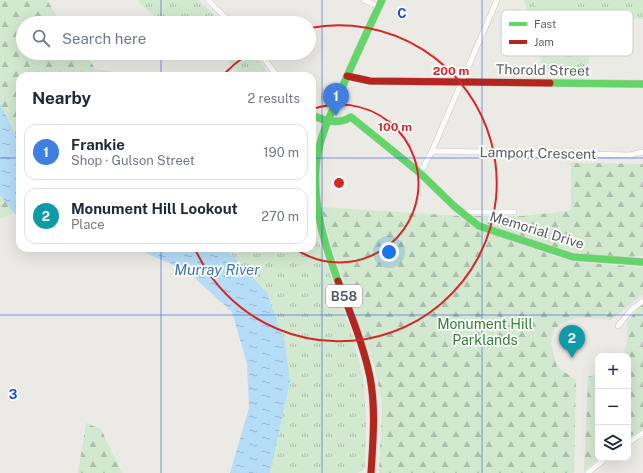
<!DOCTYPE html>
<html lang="en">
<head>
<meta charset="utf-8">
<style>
	body { margin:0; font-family:"Public Sans",sans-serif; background:#f6f6f7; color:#1f2937 }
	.controls { position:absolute; right:12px; bottom:12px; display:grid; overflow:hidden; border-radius:8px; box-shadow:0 4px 16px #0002 }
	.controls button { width:36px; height:36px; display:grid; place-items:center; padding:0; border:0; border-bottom:1px solid #e0e1e3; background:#fff; color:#1f2937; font:20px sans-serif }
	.you { position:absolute; left:389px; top:252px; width:14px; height:14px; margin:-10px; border:3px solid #fff; border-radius:50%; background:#1a73e8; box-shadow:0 0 0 6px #1a73e833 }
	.badge { display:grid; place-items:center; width:26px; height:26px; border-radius:50%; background:#111827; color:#fff; font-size:13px; font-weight:700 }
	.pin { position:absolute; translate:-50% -33px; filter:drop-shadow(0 1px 2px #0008) }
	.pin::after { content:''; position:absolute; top:21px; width:14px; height:12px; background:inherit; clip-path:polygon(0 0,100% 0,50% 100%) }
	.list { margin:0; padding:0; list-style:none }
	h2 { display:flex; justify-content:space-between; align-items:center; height:52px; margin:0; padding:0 16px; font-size:17px }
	h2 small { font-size:13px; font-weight:400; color:#747a83 }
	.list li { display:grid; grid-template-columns:26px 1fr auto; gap:12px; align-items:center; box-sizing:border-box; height:56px; margin:0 8px 8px; padding:0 8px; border:1px solid #e0e1e3; border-radius:12px }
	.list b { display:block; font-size:15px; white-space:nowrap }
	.list p { margin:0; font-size:13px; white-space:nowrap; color:#747a83 }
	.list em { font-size:13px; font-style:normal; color:#747a83 }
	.icon { flex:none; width:22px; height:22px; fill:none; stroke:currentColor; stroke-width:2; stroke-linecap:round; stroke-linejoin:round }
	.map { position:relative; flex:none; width:643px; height:473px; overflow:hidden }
	.search { position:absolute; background:#fff; box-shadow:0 4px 16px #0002; left:16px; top:16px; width:300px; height:44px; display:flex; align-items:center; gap:10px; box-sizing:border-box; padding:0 14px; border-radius:22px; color:#747a83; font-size:15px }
	.panel { position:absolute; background:#fff; box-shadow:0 4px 16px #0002; left:16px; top:72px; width:300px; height:180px; border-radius:12px }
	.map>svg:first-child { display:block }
</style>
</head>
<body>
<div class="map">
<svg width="643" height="473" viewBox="0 0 643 473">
	<defs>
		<pattern id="grass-tufts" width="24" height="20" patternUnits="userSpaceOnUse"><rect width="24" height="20" fill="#d2e8cf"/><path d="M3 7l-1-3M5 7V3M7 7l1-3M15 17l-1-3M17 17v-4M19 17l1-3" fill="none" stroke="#adbfac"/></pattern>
		<pattern id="forest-firs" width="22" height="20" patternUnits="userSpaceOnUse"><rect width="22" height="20" fill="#d2e8cf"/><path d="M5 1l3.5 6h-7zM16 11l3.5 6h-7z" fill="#adbfac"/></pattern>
		<pattern id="water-ripples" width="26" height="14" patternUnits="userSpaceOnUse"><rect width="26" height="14" fill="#b6ddf7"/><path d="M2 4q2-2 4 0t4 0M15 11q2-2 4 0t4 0" fill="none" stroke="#97b6cc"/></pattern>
	</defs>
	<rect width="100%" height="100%" fill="#ebeae5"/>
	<path fill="url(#grass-tufts)" d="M137,0H199L222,23L159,21Z
		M524,0H643V19L590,18L589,71L544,72Z
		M221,53H253L259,59L269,76H242Z
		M312,224L352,333L363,376L366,418L365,469L357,473H270L290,382L225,248H312Z"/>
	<path fill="url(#forest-firs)" d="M0,0H47L61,23H23V53H86L95,69L111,71L116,76H20V144L0,103Z
		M569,163L643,164V256C628,256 611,258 597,256C565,252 499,233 473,216H523L569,211L571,209V165Z
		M0,195L14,213L0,219Z
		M321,207L460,216L478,229L554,256L575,262L643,267V294L611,320C586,318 572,313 553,331L551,344L557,367L576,380L574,473H379L382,403L374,365L332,248Z
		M643,303V429L628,438V356H623L628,337L627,322Z
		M598,373V458L584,472L588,377Z
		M86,423L101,429L122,473H78Z"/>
	<path fill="#d2e8cf" d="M575,0C585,22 587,66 550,53L542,36L534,0Z"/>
	<path fill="url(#water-ripples)" d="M0,103L20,144V218L14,213L0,195Z
		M86,248H225L267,293L285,343L290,382L270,473H230L249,408L247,364L232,312L187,271L137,249Z"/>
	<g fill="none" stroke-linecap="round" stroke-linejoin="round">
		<defs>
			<path id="street" d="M208,0L231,23
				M364,0L379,7
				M260,53L277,76
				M432,151L630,155L643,152
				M420,173L432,151L497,0
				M461,212H514
				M618,326L632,309L643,301
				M628,443L643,433
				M588,473L606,458"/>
			<path id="fast" d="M550,83L643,84
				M312,115C325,121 338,125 351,117L420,173L454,206L479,226L573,257L643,262
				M338,281C324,243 313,206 316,166C318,141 329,118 338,97C352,64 367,32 382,0"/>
			<path id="jam" d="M347,76L370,81L550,83
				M338,281C350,312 363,344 370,377C376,409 373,441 371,473"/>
		</defs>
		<use href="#street" stroke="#c8c8c7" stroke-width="6"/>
		<use href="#fast" stroke="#c6c7c5" stroke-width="8"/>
		<use href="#jam" stroke="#c6c7c5" stroke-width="8"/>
		<use href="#street" stroke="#fcfcfb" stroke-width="5"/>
		<use href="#fast" stroke="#63d668" stroke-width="7"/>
		<use href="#jam" stroke="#b3261e" stroke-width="7"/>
	</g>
	<path fill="none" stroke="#1d4ed8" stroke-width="1" stroke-opacity="0.55" d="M161,0V23M322,0V473M482,0V473M161,53V76M0,158H20M312,158H643M161,248V473M0,315H643"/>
	<g fill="none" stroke="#d62828" stroke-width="2">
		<path d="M313 109A79 79 0 1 1 294 248"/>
		<path d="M223 75A158 158 0 0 1 248 54M310 28A158 158 0 1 1 195 249"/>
	</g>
	<g text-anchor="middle" stroke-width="3.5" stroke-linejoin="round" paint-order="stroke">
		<rect fill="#fff" stroke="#8c8e92" stroke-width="1" x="326" y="285" width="36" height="22" rx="3"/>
		<g font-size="13" font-weight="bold" fill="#5a5e63">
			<text x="344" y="301">B58</text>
		</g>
		<g font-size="14" fill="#5a5e63" stroke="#fff">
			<text transform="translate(543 70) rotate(1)" y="5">Thorold Street</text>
			<text transform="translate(538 153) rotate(1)" y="5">Lamport Crescent</text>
			<text transform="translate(537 230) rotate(17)" y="5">Memorial Drive</text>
		</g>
		<g font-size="14" fill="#318334" stroke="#fff">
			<text x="485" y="329">Monument Hill<tspan x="485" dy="16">Parklands</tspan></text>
		</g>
		<g font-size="15" font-style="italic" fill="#3b78b4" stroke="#fff">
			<text x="217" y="275">Murray River</text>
		</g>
	</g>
	<rect x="501" y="10" width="132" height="46" rx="6" fill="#fff" stroke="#cecfd0" stroke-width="1"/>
	<rect x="509" y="22" width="18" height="4" fill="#63d668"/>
	<rect x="509" y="40" width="18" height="4" fill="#b3261e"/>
	<g font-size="11" fill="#5a5e63">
		<text x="534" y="28">Fast</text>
		<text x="534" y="46">Jam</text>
	</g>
	<g font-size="13" text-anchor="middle" font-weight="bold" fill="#1d4ed8" stroke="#fff" stroke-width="3.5" stroke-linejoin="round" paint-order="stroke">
		<text x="402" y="18">C</text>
		<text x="13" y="399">3</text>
	</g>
	<circle cx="339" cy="183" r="6" fill="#d62828" stroke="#fff" stroke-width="2"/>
	<g font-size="12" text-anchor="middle" font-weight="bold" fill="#d62828" stroke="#fff" stroke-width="3.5" stroke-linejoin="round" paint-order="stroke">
		<text x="451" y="75">200 m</text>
		<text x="395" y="131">100 m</text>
	</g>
</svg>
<div class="controls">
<button>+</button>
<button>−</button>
<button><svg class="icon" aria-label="layers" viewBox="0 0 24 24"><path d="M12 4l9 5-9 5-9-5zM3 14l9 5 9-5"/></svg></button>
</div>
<div class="you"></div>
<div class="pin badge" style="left:336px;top:116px;background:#3f7fe0">1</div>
<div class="pin badge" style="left:572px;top:358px;background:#0f9aa8">2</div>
<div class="search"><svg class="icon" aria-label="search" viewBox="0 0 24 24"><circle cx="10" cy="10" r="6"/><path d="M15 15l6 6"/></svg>Search here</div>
<section class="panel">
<h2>Nearby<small>2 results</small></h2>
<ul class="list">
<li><span class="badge" style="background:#3f7fe0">1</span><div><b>Frankie</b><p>Shop · Gulson Street</p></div><em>190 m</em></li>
<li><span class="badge" style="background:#0f9aa8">2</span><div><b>Monument Hill Lookout</b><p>Place</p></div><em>270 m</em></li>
</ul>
</section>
</div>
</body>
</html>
